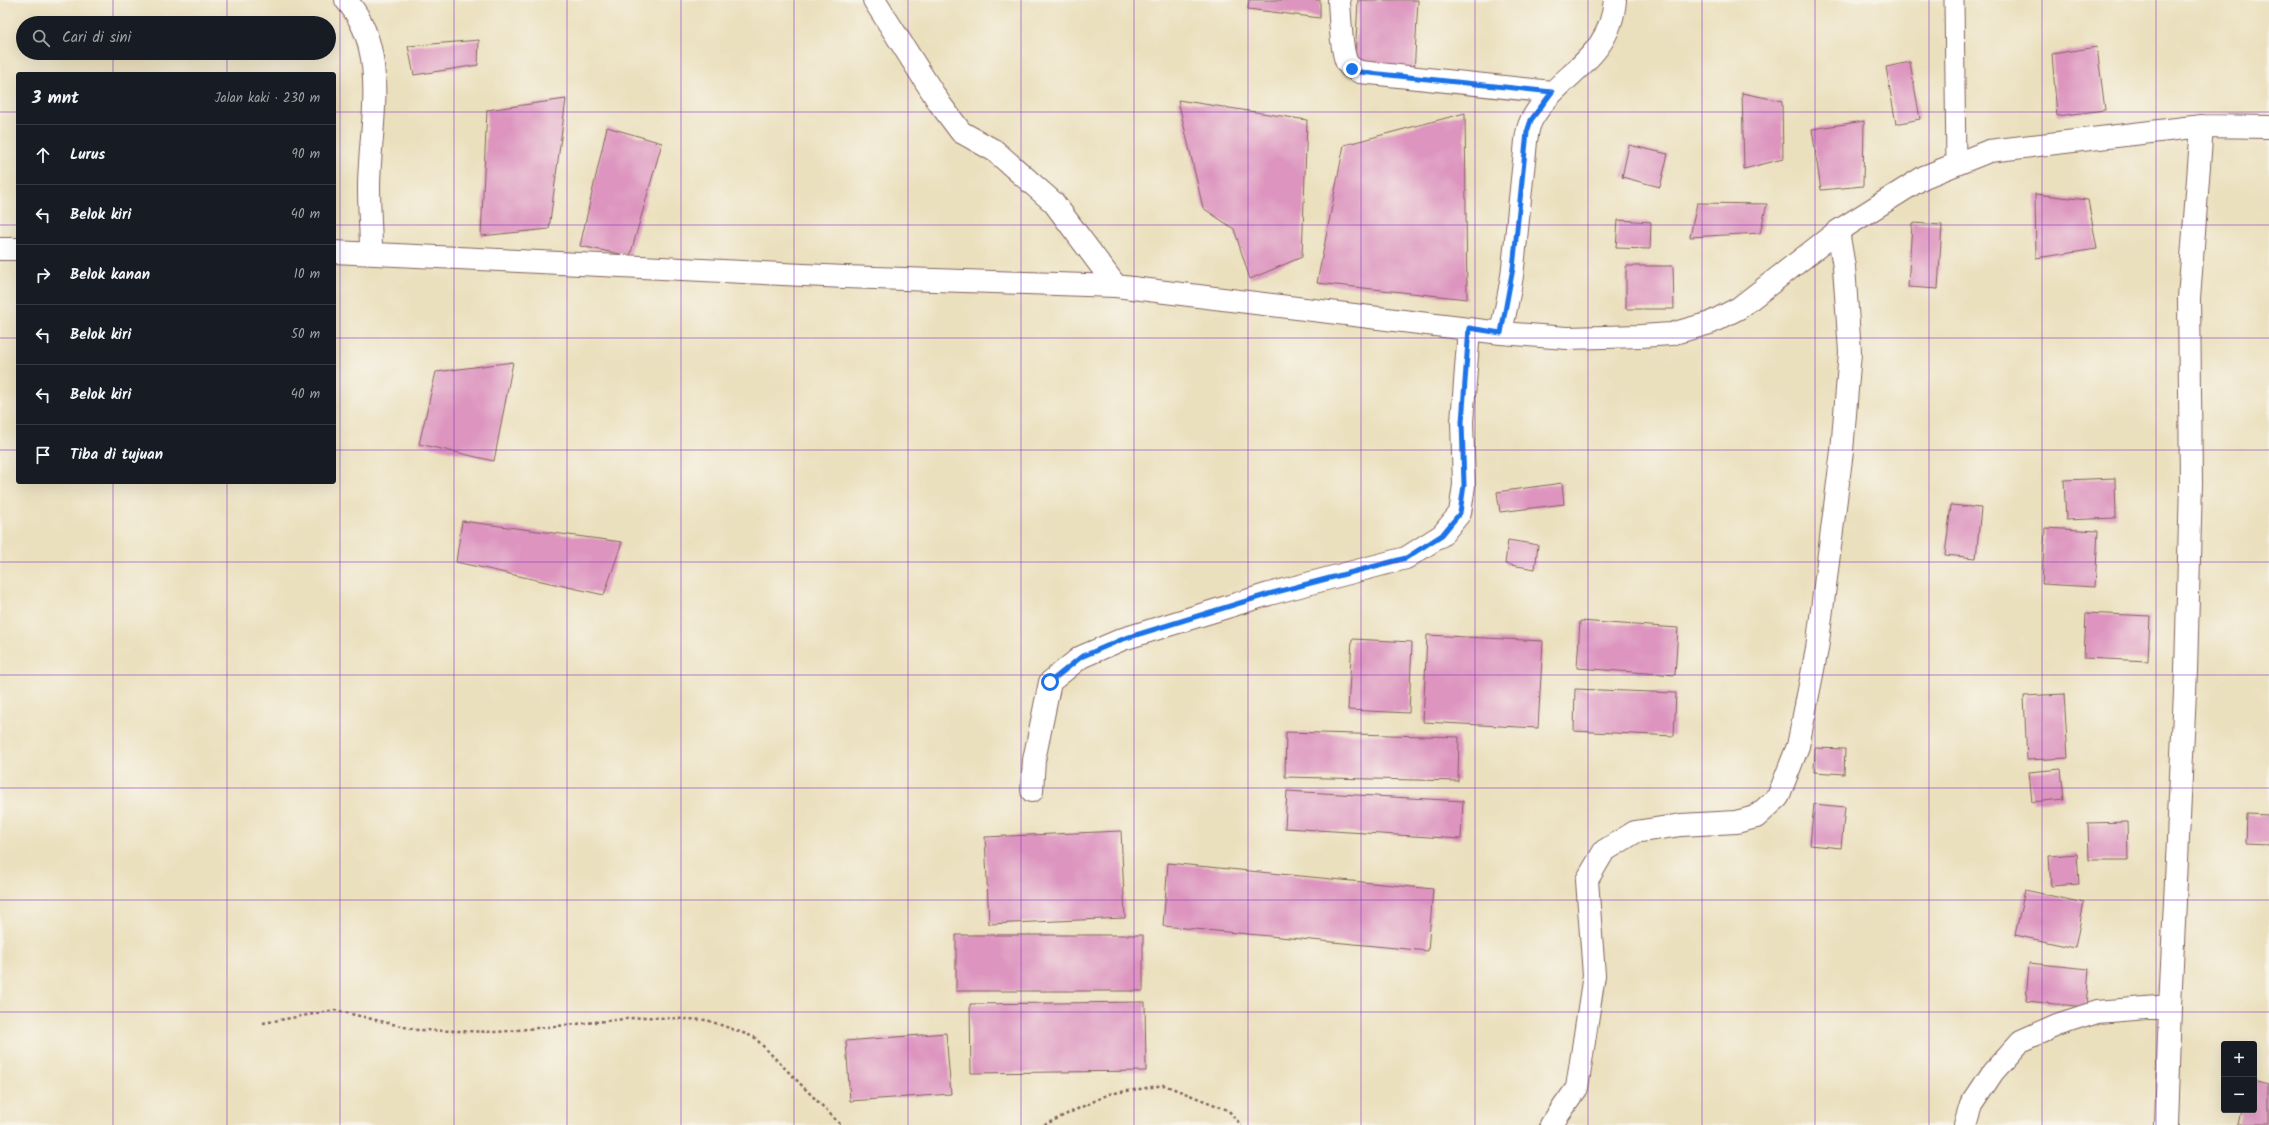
<!DOCTYPE html>
<html lang="id">
<head>
<meta charset="utf-8">
<style>
	body { margin:0; font-family:Kalam,sans-serif; background:#242831; color:#f1f3f6 }
	.controls { position:absolute; right:12px; bottom:12px; display:grid; overflow:hidden; border-radius:4px; box-shadow:0 4px 16px #0002 }
	.controls button { width:36px; height:36px; display:grid; place-items:center; padding:0; border:0; border-bottom:1px solid #363941; background:#171b24; color:#f1f3f6; font:20px sans-serif }
	.stop { position:absolute; width:12px; height:12px; margin:-9px; border:3px solid #1a73e8; border-radius:50%; background:#fff }
	.stop.end { background:#1a73e8; border-color:#fff; box-shadow:0 1px 4px #0008 }
	.list { margin:0; padding:0; list-style:none }
	h2 { display:flex; justify-content:space-between; align-items:center; height:52px; margin:0; padding:0 16px; font-size:17px }
	h2 small { font-size:13px; font-weight:400; color:#9ea1a6 }
	.list li { display:grid; grid-template-columns:26px 1fr auto; gap:12px; align-items:center; box-sizing:border-box; height:60px; padding:0 16px; border-top:1px solid #363941 }
	.list b { display:block; font-size:15px; white-space:nowrap }
	.list em { font-size:13px; font-style:normal; color:#9ea1a6 }
	.icon { flex:none; width:22px; height:22px; fill:none; stroke:currentColor; stroke-width:2; stroke-linecap:round; stroke-linejoin:round }
	.map { position:relative; flex:none; width:2269px; height:1125px; overflow:hidden }
	.search { position:absolute; background:#171b24; box-shadow:0 4px 16px #0002; left:16px; top:16px; width:320px; height:44px; display:flex; align-items:center; gap:10px; box-sizing:border-box; padding:0 14px; border-radius:22px; color:#9ea1a6; font-size:15px }
	.panel { position:absolute; background:#171b24; box-shadow:0 4px 16px #0002; left:16px; top:72px; width:320px; height:412px; border-radius:4px }
	.map>svg:first-child { display:block }
</style>
</head>
<body>
<div class="map">
<svg width="2269" height="1125" viewBox="0 0 2269 1125">
	<rect width="100%" height="100%" fill="#f7f3e8"/>
	<filter id="ink" filterUnits="userSpaceOnUse"><feTurbulence type="fractalNoise" baseFrequency=".025" numOctaves="2"/><feDisplacementMap in="SourceGraphic" scale="8" xChannelSelector="R" yChannelSelector="G"/><feConvolveMatrix kernelMatrix="1 2 1 2 8 2 1 2 1" color-interpolation-filters="sRGB"/></filter>
	<filter id="wash" filterUnits="userSpaceOnUse"><feTurbulence type="fractalNoise" baseFrequency=".012" numOctaves="4" result="noise"/><feDisplacementMap in="SourceGraphic" scale="16" xChannelSelector="R" yChannelSelector="G"/><feGaussianBlur stdDeviation="0.9" result="paint"/><feColorMatrix in="noise" values="0 0 0 0 0 0 0 0 0 0 0 0 0 0 0 0 0 1.4 0 .05"/><feComposite in="paint" operator="in"/></filter>
	<g filter="url(#wash)">
		<rect width="100%" height="100%" fill="#ebe0be"/>
		<g id="blocks">
			<path fill="#dd94bf" d="M1249,0H1320V18L1248,9Z
				M1358,0H1418L1414,74L1355,60Z
				M479,40L478,65L414,75L408,46Z
				M2097,47L2105,110L2057,116L2052,54Z
				M1910,62L1920,119L1896,124L1886,67Z
				M1742,93L1782,101L1783,159L1744,169Z
				M566,99L549,229L481,236L487,110Z
				M1178,100L1307,120L1302,257L1250,279L1234,229L1203,208Z
				M1465,113L1467,299L1317,283L1344,145Z
				M1864,121L1863,186L1821,190L1812,129Z
				M607,127L662,143L630,256L580,246Z
				M1629,145L1668,154L1660,187L1622,177Z
				M2035,194L2088,200L2097,249L2036,258Z
				M1697,203L1767,204L1760,233L1690,237Z
				M1618,220L1651,222L1650,249L1616,248Z
				M1912,223L1942,225L1938,289L1908,287Z
				M1626,266H1673L1674,309H1626Z
				M513,362L494,461L419,444L436,372Z
				M2115,478L2116,518L2066,520L2064,480Z
				M1562,483L1564,504L1500,512L1497,492Z
				M1951,505L1981,508L1976,558L1945,555Z
				M462,521L622,542L604,595L456,562Z
				M2045,528L2098,531L2095,587L2042,584Z
				M1508,540L1538,545L1535,569L1505,564Z
				M2086,613L2150,616L2148,661L2084,658Z
				M1580,621L1678,628L1675,675L1577,668Z
				M1427,635L1543,641L1538,728L1423,722Z
				M1352,639L1412,642L1409,713L1348,710Z
				M1575,689L1676,693L1674,736L1574,731Z
				M2064,694L2068,758L2027,760L2024,696Z
				M1286,732L1459,737L1458,781L1285,777Z
				M1815,748L1845,749L1844,774L1814,772Z
				M2061,769L2064,799L2032,802L2029,772Z
				M1287,791L1463,801L1461,839L1285,828Z
				M1814,804L1845,807L1841,848L1810,845Z
				M2247,814L2269,815V844L2246,843Z
				M2127,822L2128,860H2089L2088,823Z
				M1121,831L1125,918L989,924L985,837Z
				M2077,854L2079,884L2051,886L2049,856Z
				M1168,863L1433,889L1428,951L1163,926Z
				M2025,890L2084,903L2075,948L2015,935Z
				M956,935H1143V991H956Z
				M2029,963L2089,969L2086,1007L2026,1001Z
				M1145,1002L1146,1071L971,1073L970,1004Z
				M946,1033L951,1094L850,1101L846,1041Z
				M2254,1080L2269,1084V1125H2238L2241,1110H2254Z"/>
		</g>
	</g>
	<g filter="url(#ink)">
		<use href="#blocks" fill-opacity="0" stroke="#82635e" stroke-width="1"/>
		<g fill="none" stroke-linecap="round" stroke-linejoin="round">
			<defs>
				<path id="service" d="M1954,0L1956,165"/>
				<path id="minor" d="M346,0C391,51 369,127 369,188C369,210 371,231 371,252
					M874,0L940,104L961,132L995,151L1054,203L1116,286
					M1339,0C1340,15 1341,51 1347,63C1350,68 1355,70 1360,72L1552,92
					M0,249H18
					M334,252L845,277L1116,286L1501,333L1567,338L1641,336L1671,334L1710,323L1739,308L1838,231L1924,177L1989,151L2202,126L2269,127
					M1501,333C1505,311 1511,289 1513,267C1517,232 1520,196 1524,161C1526,148 1525,131 1532,119C1558,73 1610,62 1615,0
					M1032,791L1034,760L1050,682L1081,657L1123,639L1269,594L1406,558L1442,535L1460,513L1464,485L1462,422L1469,329
					M1551,1125L1577,1088L1594,975L1587,880L1604,851L1635,832L1681,825L1736,822L1756,817L1778,797L1798,746L1817,649L1842,451L1850,352L1844,267L1838,231
					M1965,1125L1971,1105L1993,1072L2021,1041L2057,1025L2097,1012L2170,1006
					M2166,1125L2170,1006L2186,671L2191,483L2189,298L2202,126"/>
			</defs>
			<use href="#service" stroke="#82635e" stroke-width="21"/>
			<use href="#minor" stroke="#82635e" stroke-width="24"/>
			<path stroke="#82635e" stroke-width="2.5" stroke-dasharray="3 3" stroke-linecap="butt" d="M263,1023L335,1010L417,1030L498,1032L644,1017L707,1020L754,1037L841,1125
				M1044,1125L1109,1094L1164,1085L1228,1110L1241,1125"/>
			<use href="#service" stroke="#fff" stroke-width="19"/>
			<use href="#minor" stroke="#fff" stroke-width="22"/>
		</g>
	</g>
	<g fill="none" stroke-linecap="round" stroke-linejoin="round" filter="url(#ink)">
		<path stroke="#1a73e8" stroke-width="5" d="M1050,682L1081,657L1123,639L1269,594L1406,558L1442,535L1460,513L1464,485L1462,422L1469,328L1501,333L1513,268L1527,132L1531,120L1552,92L1360,72L1352,69"/>
	</g>
	<path fill="none" stroke="#7b2cbf" stroke-width="1" stroke-opacity="0.55" d="M113,0V23M227,0V23M340,0V1125M454,0V1125M567,0V1125M681,0V1125M794,0V1125M908,0V1125M1021,0V1125M1134,0V1125M1248,0V1125M1361,0V1125M1475,0V1125M1588,0V1125M1702,0V1125M1815,0V1125M1929,0V1125M2042,0V1125M2156,0V1125M113,53V74M227,53V74M0,112H18M334,112H2269M0,225H18M334,225H2269M0,338H18M334,338H2269M0,450H18M334,450H2269M113,482V1125M227,482V1125M0,562H2269M0,675H2269M0,788H2269M0,900H2269M0,1012H2269"/>
</svg>
<div class="controls">
<button>+</button>
<button>−</button>
</div>
<div class="stop" style="left:1050px;top:682px"></div>
<div class="stop end" style="left:1352px;top:69px"></div>
<div class="search"><svg class="icon" aria-label="search" viewBox="0 0 24 24"><circle cx="10" cy="10" r="6"/><path d="M15 15l6 6"/></svg>Cari di sini</div>
<section class="panel">
<h2>3 mnt<small>Jalan kaki · 230 m</small></h2>
<ul class="list">
<li><svg class="icon" aria-label="ahead" viewBox="0 0 24 24"><path d="M12 20V5M6 11l6-6 6 6"/></svg><div><b>Lurus</b></div><em>90 m</em></li>
<li><svg class="icon" aria-label="left" viewBox="0 0 24 24"><path d="M17 20v-9H6M10 6l-5 5 5 5"/></svg><div><b>Belok kiri</b></div><em>40 m</em></li>
<li><svg class="icon" aria-label="right" viewBox="0 0 24 24"><path d="M7 20v-9h11M14 6l5 5-5 5"/></svg><div><b>Belok kanan</b></div><em>10 m</em></li>
<li><svg class="icon" aria-label="left" viewBox="0 0 24 24"><path d="M17 20v-9H6M10 6l-5 5 5 5"/></svg><div><b>Belok kiri</b></div><em>50 m</em></li>
<li><svg class="icon" aria-label="left" viewBox="0 0 24 24"><path d="M17 20v-9H6M10 6l-5 5 5 5"/></svg><div><b>Belok kiri</b></div><em>40 m</em></li>
<li><svg class="icon" aria-label="arrive" viewBox="0 0 24 24"><path d="M6 21V4h12l-3 4 3 4H6"/></svg><div><b>Tiba di tujuan</b></div></li>
</ul>
</section>
</div>
</body>
</html>
